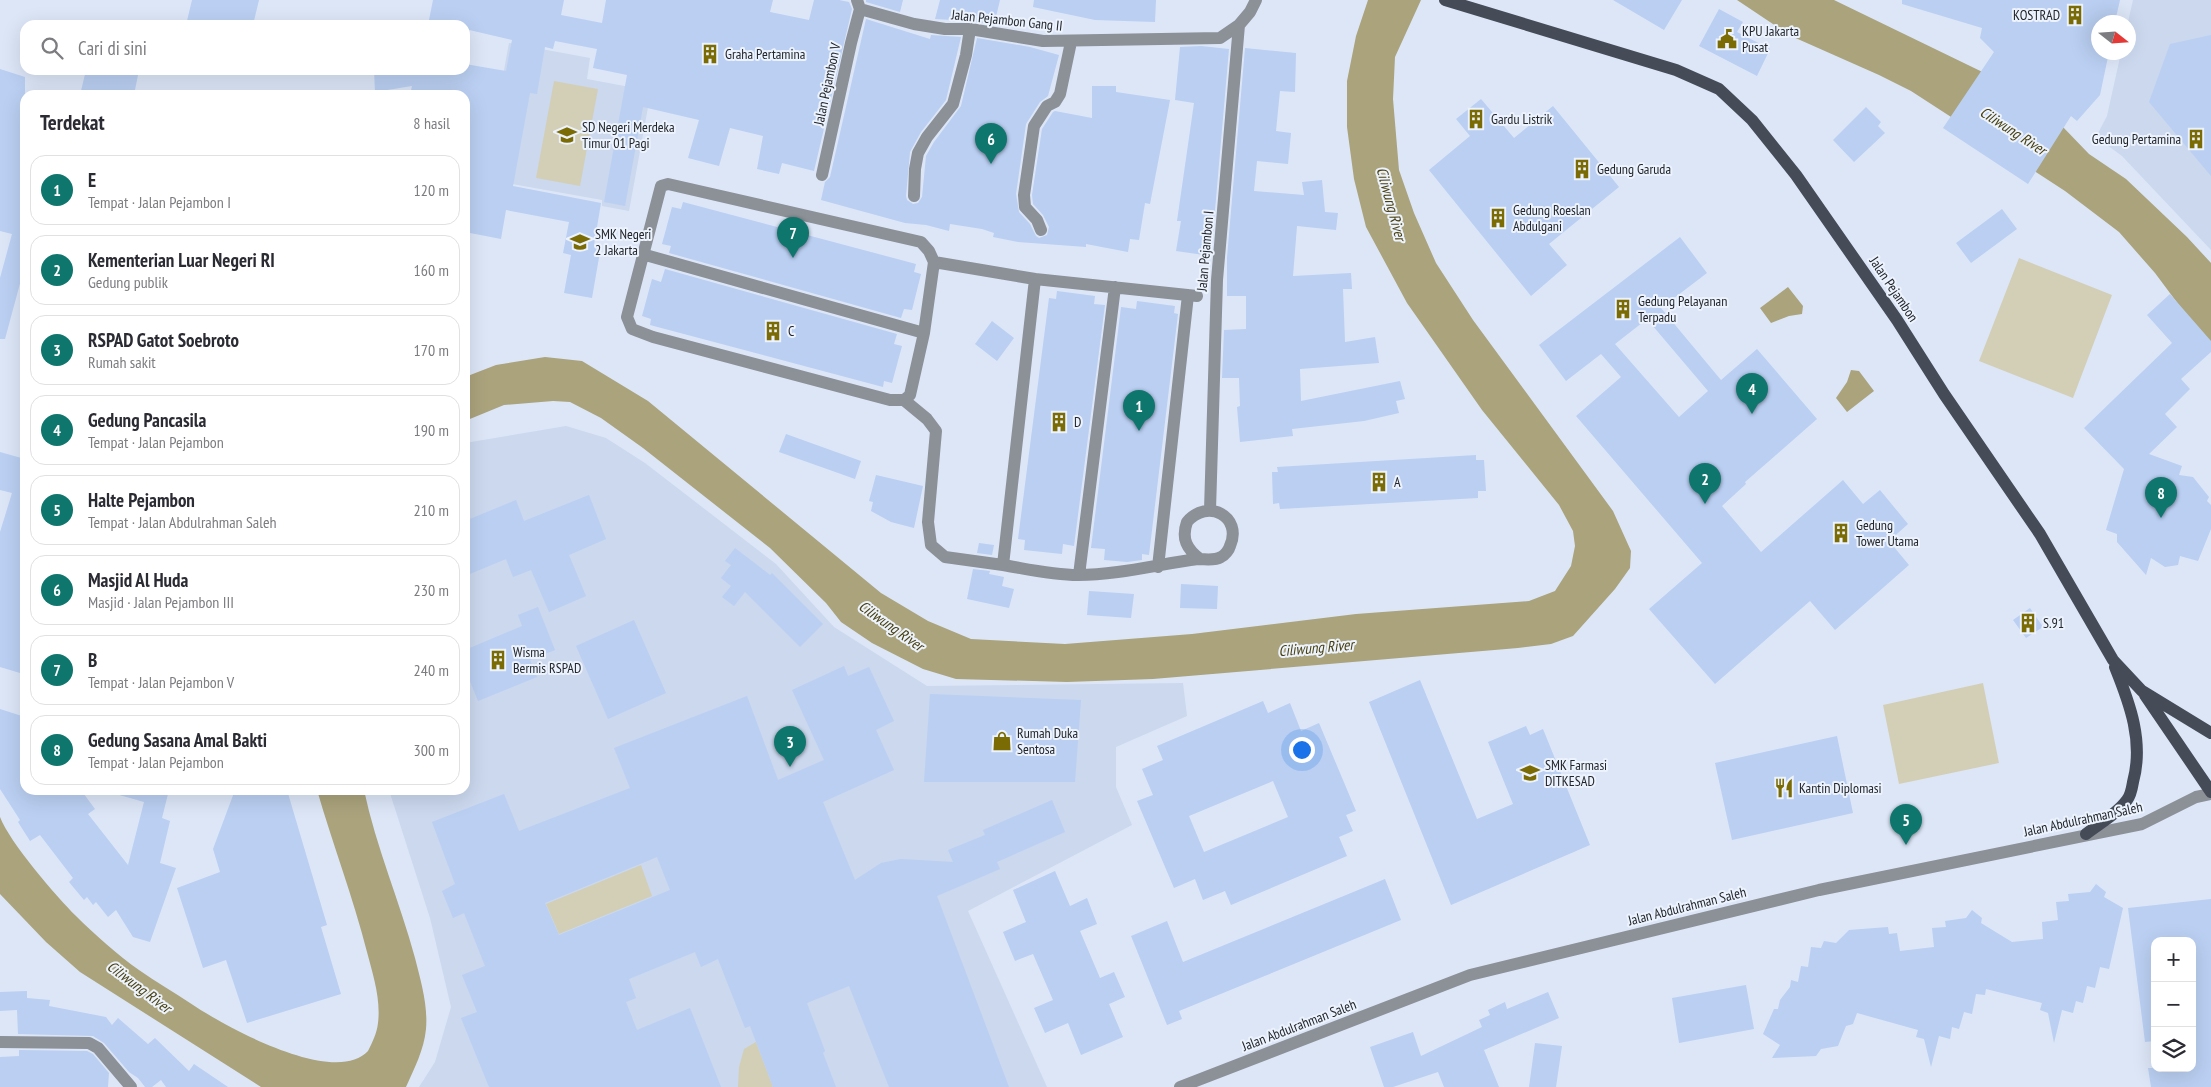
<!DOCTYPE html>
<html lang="id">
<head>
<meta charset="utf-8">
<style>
	body { margin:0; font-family:"PT Sans Narrow",sans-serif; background:#f2f2f3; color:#2b2b33 }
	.controls { position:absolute; right:15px; bottom:15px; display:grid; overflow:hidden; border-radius:10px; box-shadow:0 5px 20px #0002 }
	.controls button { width:45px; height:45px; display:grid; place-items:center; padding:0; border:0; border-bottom:1px solid #e1e1e2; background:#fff; color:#2b2b33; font:25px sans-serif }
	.compass { position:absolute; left:2091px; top:15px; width:45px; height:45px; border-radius:50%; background:#fff; box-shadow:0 5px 20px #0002; rotate:107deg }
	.you { position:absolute; left:1301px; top:749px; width:18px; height:18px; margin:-12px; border:4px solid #fff; border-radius:50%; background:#1a73e8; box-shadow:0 0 0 8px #1a73e833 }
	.badge { display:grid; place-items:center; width:32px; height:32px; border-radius:50%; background:#0f766e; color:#fff; font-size:16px; font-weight:700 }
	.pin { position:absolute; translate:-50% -41px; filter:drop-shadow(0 1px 2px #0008) }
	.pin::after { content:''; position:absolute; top:26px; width:18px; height:15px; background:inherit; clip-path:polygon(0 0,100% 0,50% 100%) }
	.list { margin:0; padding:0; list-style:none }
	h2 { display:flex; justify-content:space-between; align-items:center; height:65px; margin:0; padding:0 20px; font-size:21px }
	h2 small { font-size:16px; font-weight:400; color:#7c7c81 }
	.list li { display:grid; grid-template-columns:32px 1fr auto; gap:15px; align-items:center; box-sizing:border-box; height:70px; margin:0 10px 10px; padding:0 10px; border:1px solid #e1e1e2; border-radius:15px }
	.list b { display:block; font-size:19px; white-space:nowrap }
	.list p { margin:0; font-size:16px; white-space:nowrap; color:#7c7c81 }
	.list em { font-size:16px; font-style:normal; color:#7c7c81 }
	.icon { flex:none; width:28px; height:28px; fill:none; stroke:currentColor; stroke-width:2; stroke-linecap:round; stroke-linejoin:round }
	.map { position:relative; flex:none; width:2211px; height:1087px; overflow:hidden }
	.search { position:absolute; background:#fff; box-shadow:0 5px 20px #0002; left:20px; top:20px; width:450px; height:55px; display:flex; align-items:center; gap:12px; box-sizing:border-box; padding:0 18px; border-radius:15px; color:#7c7c81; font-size:19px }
	.panel { position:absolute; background:#fff; box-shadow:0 5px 20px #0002; left:20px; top:90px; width:450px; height:705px; border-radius:15px }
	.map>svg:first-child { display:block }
</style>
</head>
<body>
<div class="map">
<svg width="2211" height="1087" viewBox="0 0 2211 1087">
	<rect width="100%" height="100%" fill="#dce6f7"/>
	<path fill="#cbd8ee" d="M2133,0H2211V250L2122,156L2096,137L2107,116L2121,53L2128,52V22Z
		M509,43L590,58L587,79L651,91L629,211L602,206V200L484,179Z
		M566,426L606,438L645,463L776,564L834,627L927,686L1183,683L1187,716L1116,747V787L1132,825L968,911L1047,1087H419L435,1062L451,1007L430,918L389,790H465V443Z"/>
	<path fill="#d3cfb6" d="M554,81L598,89L580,186L536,178Z
		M2019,258L2112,295L2073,398L1979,361Z
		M1983,683L1999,763L1899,784L1883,705Z
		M641,865L652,896L559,934L546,904Z
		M756,1042L773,1087H738L739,1067L744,1049Z"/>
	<path fill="#aaa37c" d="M1368,0H1421L1395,57L1393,99L1399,170L1414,213L1436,263L1473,320L1613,511L1631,551L1630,568L1615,589L1573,636L1551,644L1518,648L1153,679L1067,682L956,679L923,669L872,643L841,622L826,603L770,548L643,448L601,418L570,402L553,401L504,405L465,421V377L496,365L545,357L582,361L648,401L881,593L928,621L971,639L1065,644L1192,634L1356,614L1529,601L1555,591L1571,566L1575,546L1573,531L1559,505L1482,410L1407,303L1366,227L1354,179L1347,127V81L1356,36Z
		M1737,0H1834L2034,97L2089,154L2126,179L2187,237L2211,263V348L2155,273L2119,232L2065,191L1911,91L1879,75L1791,36Z
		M1788,287L1803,306L1802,314L1789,316L1771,323L1760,308Z
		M1851,370L1859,371L1874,391L1847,412L1836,398L1847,382Z
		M317,790H364C376,847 400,902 415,958C421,982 428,1005 426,1029C424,1050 414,1069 406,1087H261L80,972L46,942L0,894V817C10,843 56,896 76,916C94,934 119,956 139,970C156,982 174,992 190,1003C225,1027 335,1087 368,1051C372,1043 377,1033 378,1023C381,999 373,975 367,952C353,897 333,845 317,790Z"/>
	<path fill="#bacff2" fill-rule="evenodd" d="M192,0H259L253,25H186Z
		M433,0H564L561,15L602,23L606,0H773L770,12L809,20L814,0H839L849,2L852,9L814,171L782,163L779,174L757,169L763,136L730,128L719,166L688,158L699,120L643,107L625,206L604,202L627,75L593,68L597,49L555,41L553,49L545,47L537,94L530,93L513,186L601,203L594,245L601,246L592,298L564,293L571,255L563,253L569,222L506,210L501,239L465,232V95H410L412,86L375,92L374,70H465V64L506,71L512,40L465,29V25H428Z
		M866,0H903L900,12L866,2Z
		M940,0H1000L994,25L971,21L935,19Z
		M1034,0H1156L1155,22L1095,20L1033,7Z
		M1613,0H1682L1664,30Z
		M1902,0H2120L2115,22H2098V52H2109L2100,95L2077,121L2071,116L2028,184L1943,128L1994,52L1980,38L1982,28L1902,4Z
		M1719,9L1743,22L1737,32L1770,49L1757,76L1699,46Z
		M866,19L930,39L931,35L961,37L946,100L921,132L910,152L906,196L907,200L913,204L918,203L922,197L926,156L934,142L961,106L977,38L1030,47L1059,55L1048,96L1040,102L1026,124L1016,194L1019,212L1030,224L1036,236L1039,238L1047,235L1049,227L1043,215L1033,204L1032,195L1042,129L1053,112L1055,111L1092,118V86H1116V92L1170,100L1150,204L1145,203L1139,240L1130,239L1128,252L1086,244V247L1018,242L993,237L994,233L982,229L950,224L949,231L926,225L905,223L821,200L825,182L830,177Z
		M2211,35V176L2149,102L2170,44Z
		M1201,46L1229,49L1211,256L1176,251L1181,221H1177L1194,103L1175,100L1180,47Z
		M1245,48L1296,53L1295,92L1280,91L1276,131L1291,133L1288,164L1257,161L1254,191L1304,195L1302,182L1322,180L1325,212L1338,213L1336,230L1297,226L1293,276L1351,273L1352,289H1343L1345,342L1375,337L1379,363L1300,369L1301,401L1400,381L1405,399L1396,401L1399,413L1364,421L1292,429L1293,436L1240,442L1237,407L1240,406L1239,378H1222L1224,330L1246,329V296H1227V258Z
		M0,69L25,77V265L5,339H0V278L12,234L0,231Z
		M86,70H139L134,95H80Z
		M1481,99L1514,138L1553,106L1619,187L1549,244L1567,265L1531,296L1429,170L1470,136L1456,119Z
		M1866,107L1881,122L1878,126L1885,133L1854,162L1833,140Z
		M683,202L916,264L914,272L921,274L912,310L904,309L901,318L669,253L671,246L662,244L672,207L681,209Z
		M2002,209L2017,229L1971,263L1956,243Z
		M1680,237L1707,273L1661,308L1721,380L1757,349L1817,419L1745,482L1746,484L1722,506L1761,552L1843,480L1863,504L1880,490L1908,524L1889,541L1909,565L1835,630L1810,601L1715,684L1649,609L1702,563L1576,416L1621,377L1601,354L1566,381L1539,345ZM1647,319L1708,391L1679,417L1615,344Z
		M665,269L897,334L894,344L902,346L892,383L884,381L883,387L650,325L651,319L642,316L652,279L661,282Z
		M1057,291L1095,296L1094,304L1105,305L1074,546L1063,544L1062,554L1024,550L1025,540L1018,539L1049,298L1056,299Z
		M2170,294L2211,341V352L2181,379L2190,389L2165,414L2177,427L2149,454L2182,466L2179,475L2193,477L2209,497L2207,501L2211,505V529L2198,561L2180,556L2178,565L2165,567L2151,558L2146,575L2117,542V534L2106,530L2124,469L2084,428L2172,343L2147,315Z
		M1137,301L1175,306L1174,313L1178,314L1149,555L1142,554V560L1127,562L1104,560L1105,549L1091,548L1121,307L1136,309Z
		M992,321L1014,338L997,361L975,344Z
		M786,434L861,461L855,479L779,452Z
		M0,452L25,459V658L20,673L0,667V532L12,493L0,490Z
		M1476,455V460H1484L1486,491H1478V498L1280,509L1279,503L1273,504L1272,472H1278L1277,467Z
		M876,475L923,486L914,528L891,522L871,511L873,502L869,501Z
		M589,495L606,539L569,555L586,596L549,612L531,570L513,577L506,559L465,576V521L516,500L524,521Z
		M979,543L994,545L992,555L977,553Z
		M735,548L770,575L772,573L823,624L800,647L745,592L734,606L722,597L731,586L721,578L731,565L725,561Z
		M973,569L990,571L989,574L1004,577L1002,586L1014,589L1009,608L967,599Z
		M1181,584L1218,586L1217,609L1180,608Z
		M1089,591L1134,594L1131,618L1087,615Z
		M538,607L555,650L530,660L537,677L478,701L465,669V650L522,626L518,615Z
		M2030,608L2043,627L2026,638L2013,620Z
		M634,620L666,693L608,719L576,646Z
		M844,666L848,676L869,667L894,721L876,730L894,770L823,802L855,880L881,863L901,859L953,862L948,850L985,835L983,830L1052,800L1065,832L997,862L1000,869L937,896L1009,1087H889L849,986L807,1003L825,1051L823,1053L836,1087H773L750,1026L745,1028L718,959L701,967L695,952L629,979L636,998L626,1002L637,1030L690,1008L721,1087H489L461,1018L477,1012L462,975L485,966L464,913L453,918L442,891L455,884L432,822L504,794L519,831L630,788L614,748L747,696L778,780L824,760L792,690ZM657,857L670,890L559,935L545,903Z
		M1420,680L1477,819L1513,804L1488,742L1526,726L1530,735L1543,729L1590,845L1451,905L1369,702Z
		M930,694L1081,700L1075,782H924Z
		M1263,701L1268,713L1290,703L1301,731L1319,723L1356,811L1346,815L1353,831L1339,837L1347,856L1231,905L1225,891L1203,900L1195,879L1174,888L1137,801L1153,795L1142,769L1163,760L1157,746ZM1273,781L1288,817L1204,852L1189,816Z
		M0,709L25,717V790H81L95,809L88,814L128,865L144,802L116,794V790H169L162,818L170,821L160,863L176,868L150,942L133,937L116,910L108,917L96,902L93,905L87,897L84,900L69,882L73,878L40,835L30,841L18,822L20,820L0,789Z
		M1837,736L1853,813L1732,840L1715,763Z
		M235,790H287L327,925L321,927L341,994L247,1023L226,960L203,968L177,888L220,872L213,849Z
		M1055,871L1070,906L1087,898L1097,924L1080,931L1100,978L1114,972L1125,997L1109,1004L1123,1037L1081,1055L1068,1023L1045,1033L1034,1008L1053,1000L1033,954L1015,961L1003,932L1026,922L1013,890Z
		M1385,879L1401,920L1179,1011L1182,1019L1167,1025L1131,936L1167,921L1183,962Z
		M2096,884L2106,892L2104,897L2123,908L2109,969L2100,967L2095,988L2087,986L2083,1003L2076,1001L2073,1013L2062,1010L2054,1043L2048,1013L2040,1010L2042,1003L1986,989L1985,995L1976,994L1972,1014L1964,1012L1959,1029L1952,1027L1950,1039L1939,1036L1931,1067L1924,1039L1916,1037L1918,1030L1857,1013L1853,1024L1846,1026L1838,1046L1821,1049L1816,1056L1772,1058L1780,1045L1763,1034L1774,1009H1778L1780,1000L1790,987L1791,980L1798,982L1801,966L1808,967L1811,947L1821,948L1824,941L1836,943L1849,930L1888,927L1889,934L1897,933L1900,951L1934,947L1932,928L1946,927L1945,921L1966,918L1972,910L1982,918L1981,923L2012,942L2043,939L2042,922L2058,920L2056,902L2069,901L2068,894L2090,892Z
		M2211,899V1087H2151L2148,1068H2192V941H2155V1041L2145,1042L2128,908Z
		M1746,985L1754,1029L1679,1043L1672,998Z
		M27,991V998L50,1000L49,1006L106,1017L112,1025L118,1018L148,1044L155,1038L189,1071L194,1064L228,1087H166L161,1080L152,1087H145L138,1078L129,1072L104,1043L93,1036L18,1034L17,1010L0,1011V992Z
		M1548,992L1559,1018L1484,1050L1499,1087H1444L1438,1072L1393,1087H1384L1370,1047L1413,1032L1421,1056L1482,1027L1479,1020L1490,1015L1488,1010L1505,1002L1507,1009Z
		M1535,1043L1562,1046L1556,1087H1529Z
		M19,1050L87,1051L93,1054L109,1073L108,1087H0V1057L19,1056Z"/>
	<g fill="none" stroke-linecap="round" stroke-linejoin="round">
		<path stroke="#8c9097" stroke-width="12" d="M860,9L914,24L945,29H970L1043,41L1220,38L1239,25
			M822,175L851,43L860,9L857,0
			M914,196L915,169L918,153L927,137L953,104L966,55L970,29
			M1041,230L1037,220L1025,207L1024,195L1034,126L1047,106L1055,102L1060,94L1071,42
			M642,254L924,333
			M934,262L924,333L910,395L904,400H890L653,337L632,329L627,317L661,186L668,184L921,242L929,251L934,262L1035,279
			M1197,296L1035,279L1003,565C1027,569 1053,575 1078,575C1118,575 1159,564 1198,559C1206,559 1214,561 1221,557C1225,555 1229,550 1230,546C1243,516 1207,498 1187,522C1181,539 1187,549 1200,559
			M904,400L927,419L936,431L928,522L931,545L945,557L1003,565
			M1210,510L1217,280L1239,25L1250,12L1256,0
			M1158,567L1188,295
			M1079,575L1115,287
			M0,1042L89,1043L98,1048L131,1087
			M1180,1087L1470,975L1819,890L2142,824L2196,797L2211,794"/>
		<path stroke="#454c57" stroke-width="12" d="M1445,0L1676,70L1719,89L1752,120L1796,175L1897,320L1944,394L2040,534L2113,660L2142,691L2211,733
			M2145,695L2211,792
			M2086,834C2099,824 2117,814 2127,800C2131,795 2132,788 2133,782C2144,742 2130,704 2115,667"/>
	</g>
	<defs>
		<symbol id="building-bare" viewBox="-9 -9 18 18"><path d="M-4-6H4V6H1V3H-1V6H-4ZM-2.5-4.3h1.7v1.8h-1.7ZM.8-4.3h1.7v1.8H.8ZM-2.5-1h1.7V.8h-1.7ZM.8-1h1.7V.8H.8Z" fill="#7a6b05" stroke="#edf3fd" stroke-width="2.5" paint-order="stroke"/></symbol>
		<symbol id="civic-bare" viewBox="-9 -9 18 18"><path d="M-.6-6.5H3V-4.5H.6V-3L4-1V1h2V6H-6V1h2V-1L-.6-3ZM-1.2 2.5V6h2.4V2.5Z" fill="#7a6b05" stroke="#edf3fd" stroke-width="2.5" paint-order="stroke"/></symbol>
		<symbol id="school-bare" viewBox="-9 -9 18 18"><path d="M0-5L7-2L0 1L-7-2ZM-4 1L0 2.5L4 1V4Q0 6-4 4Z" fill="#7a6b05" stroke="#edf3fd" stroke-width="2.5" paint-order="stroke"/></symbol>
		<symbol id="shop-bare" viewBox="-9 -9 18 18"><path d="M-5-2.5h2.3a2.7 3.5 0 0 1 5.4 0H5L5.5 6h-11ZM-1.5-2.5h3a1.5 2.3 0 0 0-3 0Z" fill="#7a6b05" stroke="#edf3fd" stroke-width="2.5" paint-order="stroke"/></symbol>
		<symbol id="restaurant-bare" viewBox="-9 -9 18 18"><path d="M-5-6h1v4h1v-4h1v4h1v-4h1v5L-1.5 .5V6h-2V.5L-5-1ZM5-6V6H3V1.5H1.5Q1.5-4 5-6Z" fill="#7a6b05" stroke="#edf3fd" stroke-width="2.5" paint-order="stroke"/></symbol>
	</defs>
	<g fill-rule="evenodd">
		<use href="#building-bare" x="2061" y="1" width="28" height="28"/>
		<use href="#civic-bare" x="1713" y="25" width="28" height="28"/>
		<use href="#building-bare" x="696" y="40" width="28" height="28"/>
		<use href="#building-bare" x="1462" y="105" width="28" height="28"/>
		<use href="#school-bare" x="553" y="121" width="28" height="28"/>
		<use href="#building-bare" x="2182" y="125" width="28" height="28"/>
		<use href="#building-bare" x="1568" y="155" width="28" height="28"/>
		<use href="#building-bare" x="1484" y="204" width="28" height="28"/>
		<use href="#school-bare" x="566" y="228" width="28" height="28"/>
		<use href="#building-bare" x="1609" y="295" width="28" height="28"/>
		<use href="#building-bare" x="759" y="317" width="28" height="28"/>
		<use href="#building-bare" x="1045" y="408" width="28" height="28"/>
		<use href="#building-bare" x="1365" y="468" width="28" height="28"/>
		<use href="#building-bare" x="1827" y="519" width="28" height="28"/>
		<use href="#building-bare" x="2014" y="609" width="28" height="28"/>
		<use href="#building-bare" x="484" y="646" width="28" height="28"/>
		<use href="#shop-bare" x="988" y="727" width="28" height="28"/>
		<use href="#school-bare" x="1516" y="759" width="28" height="28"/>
		<use href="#restaurant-bare" x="1770" y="774" width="28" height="28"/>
	</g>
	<g text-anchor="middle" stroke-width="4" stroke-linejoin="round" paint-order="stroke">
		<g font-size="14" fill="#22262c" stroke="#edf3fd" text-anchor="start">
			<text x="2060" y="20" text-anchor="end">KOSTRAD</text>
			<text x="1742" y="36">KPU Jakarta<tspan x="1742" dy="16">Pusat</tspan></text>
			<text x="725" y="59">Graha Pertamina</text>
			<text x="1491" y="124">Gardu Listrik</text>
			<text x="582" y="132">SD Negeri Merdeka<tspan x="582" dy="16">Timur 01 Pagi</tspan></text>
			<text x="2181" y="144" text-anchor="end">Gedung Pertamina</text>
			<text x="1597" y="174">Gedung Garuda</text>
			<text x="1513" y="215">Gedung Roeslan<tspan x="1513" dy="16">Abdulgani</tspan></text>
			<text x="595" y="239">SMK Negeri<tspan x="595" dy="16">2 Jakarta</tspan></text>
			<text x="1638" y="306">Gedung Pelayanan<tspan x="1638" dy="16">Terpadu</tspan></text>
			<text x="788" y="336">C</text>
			<text x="1074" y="427">D</text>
			<text x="1394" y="487">A</text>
			<text x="1856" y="530">Gedung<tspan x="1856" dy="16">Tower Utama</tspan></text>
			<text x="2043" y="628">S.91</text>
			<text x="513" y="657">Wisma<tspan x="513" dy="16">Bermis RSPAD</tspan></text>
			<text x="1017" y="738">Rumah Duka<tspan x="1017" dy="16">Sentosa</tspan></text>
			<text x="1545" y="770">SMK Farmasi<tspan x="1545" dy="16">DITKESAD</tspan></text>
			<text x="1799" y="793">Kantin Diplomasi</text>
		</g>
		<g font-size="14" fill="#22262c" stroke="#edf3fd">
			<text transform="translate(1007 20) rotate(6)" y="5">Jalan Pejambon Gang II</text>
			<text transform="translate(827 84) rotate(-78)" y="5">Jalan Pejambon V</text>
			<text transform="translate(1205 251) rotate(-85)" y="5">Jalan Pejambon I</text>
			<text transform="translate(1894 289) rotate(56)" y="5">Jalan Pejambon</text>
			<text transform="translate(2083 819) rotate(-12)" y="5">Jalan Abdulrahman Saleh</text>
			<text transform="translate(1687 906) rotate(-14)" y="5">Jalan Abdulrahman Saleh</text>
			<text transform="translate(1299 1025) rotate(-21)" y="5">Jalan Abdulrahman Saleh</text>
		</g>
		<g font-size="15" font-style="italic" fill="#483f0e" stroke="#edf3fd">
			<text transform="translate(2013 131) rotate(33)" y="5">Ciliwung River</text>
			<text transform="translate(1391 204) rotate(75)" y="5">Ciliwung River</text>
			<text transform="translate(891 626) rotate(35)" y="5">Ciliwung River</text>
			<text transform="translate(1316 648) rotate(-5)" y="5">Ciliwung River</text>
			<text transform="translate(139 987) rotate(37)" y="5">Ciliwung River</text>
		</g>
	</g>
</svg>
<div class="controls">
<button>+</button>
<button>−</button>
<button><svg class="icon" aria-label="layers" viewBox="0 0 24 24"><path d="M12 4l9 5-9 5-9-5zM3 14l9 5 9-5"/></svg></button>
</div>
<svg class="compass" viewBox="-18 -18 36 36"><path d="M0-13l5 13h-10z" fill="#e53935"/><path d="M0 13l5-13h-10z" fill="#7c7c81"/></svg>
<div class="you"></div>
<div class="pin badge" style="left:1139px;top:431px">1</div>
<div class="pin badge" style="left:1705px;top:504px">2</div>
<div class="pin badge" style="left:790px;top:767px">3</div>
<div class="pin badge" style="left:1752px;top:414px">4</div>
<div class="pin badge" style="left:1906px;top:845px">5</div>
<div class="pin badge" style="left:991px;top:164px">6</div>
<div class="pin badge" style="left:793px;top:258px">7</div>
<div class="pin badge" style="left:2161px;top:518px">8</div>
<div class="search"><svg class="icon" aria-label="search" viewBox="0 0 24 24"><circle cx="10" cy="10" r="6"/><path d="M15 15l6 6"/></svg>Cari di sini</div>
<section class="panel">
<h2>Terdekat<small>8 hasil</small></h2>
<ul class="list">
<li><span class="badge">1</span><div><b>E</b><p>Tempat · Jalan Pejambon I</p></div><em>120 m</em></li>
<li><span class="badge">2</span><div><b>Kementerian Luar Negeri RI</b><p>Gedung publik</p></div><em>160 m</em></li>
<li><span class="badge">3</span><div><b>RSPAD Gatot Soebroto</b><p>Rumah sakit</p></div><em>170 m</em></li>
<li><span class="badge">4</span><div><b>Gedung Pancasila</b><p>Tempat · Jalan Pejambon</p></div><em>190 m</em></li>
<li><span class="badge">5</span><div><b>Halte Pejambon</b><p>Tempat · Jalan Abdulrahman Saleh</p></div><em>210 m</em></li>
<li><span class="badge">6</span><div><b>Masjid Al Huda</b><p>Masjid · Jalan Pejambon III</p></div><em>230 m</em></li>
<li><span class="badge">7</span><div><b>B</b><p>Tempat · Jalan Pejambon V</p></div><em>240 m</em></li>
<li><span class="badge">8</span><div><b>Gedung Sasana Amal Bakti</b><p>Tempat · Jalan Pejambon</p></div><em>300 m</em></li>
</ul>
</section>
</div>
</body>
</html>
